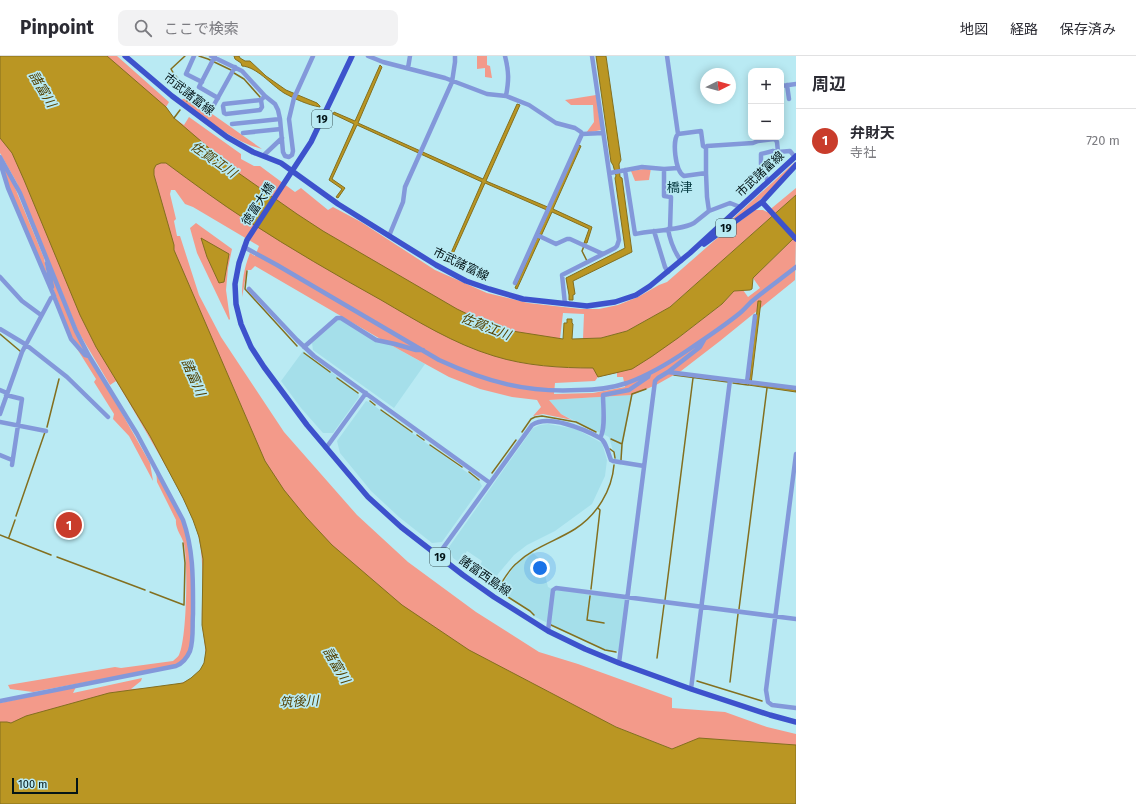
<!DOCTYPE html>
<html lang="ja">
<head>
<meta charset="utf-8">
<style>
	body { margin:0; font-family:"Fira Sans","Noto Sans JP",sans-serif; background:#f2f2f3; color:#2b2b33 }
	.controls { position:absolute; right:12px; top:12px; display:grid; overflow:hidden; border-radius:8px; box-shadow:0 2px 10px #0003 }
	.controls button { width:36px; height:36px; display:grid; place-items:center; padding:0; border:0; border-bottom:1px solid #e1e1e2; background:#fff; color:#2b2b33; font:20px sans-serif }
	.compass { position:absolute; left:700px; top:12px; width:36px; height:36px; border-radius:50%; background:#fff; box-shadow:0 2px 10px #0003; rotate:84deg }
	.scale { position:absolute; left:12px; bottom:10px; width:66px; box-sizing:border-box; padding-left:4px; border:2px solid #031417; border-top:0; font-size:11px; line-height:14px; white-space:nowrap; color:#031417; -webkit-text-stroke:3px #b9eaf3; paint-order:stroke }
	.you { position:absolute; left:540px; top:512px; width:14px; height:14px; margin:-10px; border:3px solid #fff; border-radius:50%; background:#1a73e8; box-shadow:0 0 0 6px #1a73e833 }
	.badge { display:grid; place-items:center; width:26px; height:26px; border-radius:50%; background:#c93c2b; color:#fff; font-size:13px; font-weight:700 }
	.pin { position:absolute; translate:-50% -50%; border:2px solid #fff; box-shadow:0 1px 4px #0006 }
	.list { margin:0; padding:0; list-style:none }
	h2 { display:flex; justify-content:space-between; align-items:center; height:52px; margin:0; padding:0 16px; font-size:17px }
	h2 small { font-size:13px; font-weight:400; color:#7c7c81 }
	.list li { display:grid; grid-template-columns:26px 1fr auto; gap:12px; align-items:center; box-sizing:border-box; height:64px; padding:0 16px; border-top:1px solid #e1e1e2 }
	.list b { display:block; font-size:15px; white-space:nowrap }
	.list p { margin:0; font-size:13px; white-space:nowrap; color:#7c7c81 }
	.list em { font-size:13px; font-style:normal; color:#7c7c81 }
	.icon { flex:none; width:22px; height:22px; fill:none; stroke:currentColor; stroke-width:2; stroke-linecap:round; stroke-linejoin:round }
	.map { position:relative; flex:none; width:796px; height:748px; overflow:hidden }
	header { display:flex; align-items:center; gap:24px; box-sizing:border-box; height:56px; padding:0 20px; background:#fff; border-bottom:1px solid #e1e1e2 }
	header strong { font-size:19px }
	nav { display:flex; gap:22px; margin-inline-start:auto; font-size:14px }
	.search { width:280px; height:36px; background:#f2f2f3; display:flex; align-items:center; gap:10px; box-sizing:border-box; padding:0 14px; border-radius:8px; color:#7c7c81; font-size:15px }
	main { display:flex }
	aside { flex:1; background:#fff }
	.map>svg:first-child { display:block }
</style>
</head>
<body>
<header>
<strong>Pinpoint</strong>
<div class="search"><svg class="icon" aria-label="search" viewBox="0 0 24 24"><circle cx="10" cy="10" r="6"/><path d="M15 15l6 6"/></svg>ここで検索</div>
<nav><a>地図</a><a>経路</a><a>保存済み</a></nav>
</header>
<main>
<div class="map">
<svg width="796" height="748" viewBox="0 0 796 748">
	<rect width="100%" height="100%" fill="#b9eaf3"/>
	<path fill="#a5dfea" d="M338,264H341L375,285L389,288L425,308L394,352L313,294L312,287Z
		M303,295L358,336L359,341L333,377H323L301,352L281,325Z
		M632,339L623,389L621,409L616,408L613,395L609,381L561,358L548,344Z
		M366,345L369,346L479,425L482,430L442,486L432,487L399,461L371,435L340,397L337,385Z
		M548,368L576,373L602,387L607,404L605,420L592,448L555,475L527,489L514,499L498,518L492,531L476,519L482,505L467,495L460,507L453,502L449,491L533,372L540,369Z
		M532,496L545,508L543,511L548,531L552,533L626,543L619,595L605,594L533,560L530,554L498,534L516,508Z"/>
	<path fill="#f39a8a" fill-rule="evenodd" d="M98,0H117L169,46L166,51L174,62L184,69L189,61L241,98V103L254,110H260L295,136L301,132L328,154L333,151L361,166L435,214L487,237L528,247L581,253H599L618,249L638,241L659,229L667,226L715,184L755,154H763L767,156L796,132V139L670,251L627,275L601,282L583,283L584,258L563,257L560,283H563L558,288L472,268L320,178L209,103Z
		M477,0H487V9L490,10L492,22L485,21V12L477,13Z
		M596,39L601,74L586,77L594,66L593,49H571L565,44Z
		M188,41L262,93C231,85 206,62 181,44Z
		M0,72L11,88L204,477L208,590L204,613L180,633L15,668L0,670V647L76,631L73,637L142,622L141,625L131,633C153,631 185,633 200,615C210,601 203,583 202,568C201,539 205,511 199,483C195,463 183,443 174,425C155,391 136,358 116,325L110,329L78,275L17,127L0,97Z
		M155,100L494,294L678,282L722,248L734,235L743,234L748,241L760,232L753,222L796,180L795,224L720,285L681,315L656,329L632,339L549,344L561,358L572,364L543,358L533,360L541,351L537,344L512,341L480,333L449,321L389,288L255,210L251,214H247L242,241C242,225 244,212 250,197L255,200L259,190L193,151L185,148L175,134H171L170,138L176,163L174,165L177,180H180L199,239L221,281L284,376L357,459L408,506L476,556L539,596L578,608L672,642V652L725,656L767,671L796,678V701L672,693L616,671L440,590L317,479L261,406L173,200L151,120ZM617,317V321H623L625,331L593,337L554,338L555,327L595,325L598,321Z
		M796,105L773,132L746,156L719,175Z
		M2,107L13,127L44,202L49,228L9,130Z
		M651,112L649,124L635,125L631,115Z
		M196,167L232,193L228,212L226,234L230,263L229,264L197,197L190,172Z
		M48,210L86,297L71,280L54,235Z
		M74,288L89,303L111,338L150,407L153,425L129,380L113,363L114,358L94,326L96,323Z
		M156,413C165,431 176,449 183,468C193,496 192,526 191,555C191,568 193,582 189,594C186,603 179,607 172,610L33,636L10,633L8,629L115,611L121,612L173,605C175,603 178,601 179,599C187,583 188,505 184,488C182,480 175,473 176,464L157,426Z"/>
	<path fill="#ba9623" stroke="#836f1f" d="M0,0H107L166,51L174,62L237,116L297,158L323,175L457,253L486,267L512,275L563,283L564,267H567V263H572V267L573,268L572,283L601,282L627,275L670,251L796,139V180L753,222L752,233L750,234L734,235L722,248L678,282L651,301L632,313L598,321L593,312C561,312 526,310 494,300C454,288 417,265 381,244C336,219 291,193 248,165C220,147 193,127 166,107H161L156,109L154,113V119L174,189V194L265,405L284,434L306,461L332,489L402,549L469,594L616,671L672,693L699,682L796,689V748H0V666H7L11,667L26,660L109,637L183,627L191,622L200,614L204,607L206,594L202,569L203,503L199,481L193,464L183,442L150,380L96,291L80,259L24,124L12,97L0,82Z
		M234,0H239L240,2L245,5H250L266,20L286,34L317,47L320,50V51C308,49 295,43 284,37C270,28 257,11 242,10L241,7L235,3Z
		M596,0H606L621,104L619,108L620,121L622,122L632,196L573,225L575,238L573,239V244H569V239L566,222L625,192L615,122L616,120L613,109L611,106Z
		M380,9L382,11L358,67L483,123L517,48L520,49L486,125L550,152L578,89L581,90L553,153L592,171L587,187H584L589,173L552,156L517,233L515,232L549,155L485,127L449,207L447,206L482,126L357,69L332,123L345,132L338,142L336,141L342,133L329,124L354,68L333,58L334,56L355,65Z
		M201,182L229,198L224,226L219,227L207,201Z
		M758,245H761L751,328L796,334V336L748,329L749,328Z"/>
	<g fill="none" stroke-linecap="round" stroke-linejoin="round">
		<path stroke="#836f1f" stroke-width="1.5" d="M185,0L171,13C176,23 187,29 190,41L187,45
			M199,0L208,3L231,14
			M234,17L244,23L260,41
			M174,62L180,54
			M584,190L582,195L587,205
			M247,215L245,233L297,290
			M0,278L20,295
			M304,297L330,316
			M674,319L728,326
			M337,322L358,337
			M733,327L748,329
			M370,345L375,349
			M381,354L412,376
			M47,371L59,323
			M522,376L531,363L535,361L542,360L576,366L596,376
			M417,379L424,384
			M611,383L622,388L621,404
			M622,388L632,338L646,333
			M430,389L462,411
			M610,393L614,396L615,402
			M469,416L479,424
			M492,417L516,384
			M16,460L45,376
			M0,479L51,499
			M9,481L15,464
			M57,501L145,534
			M591,533L600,454L598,452
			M150,536L184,549L185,507L183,487
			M590,540L587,564L604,567
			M665,544L693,322
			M739,553L767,332
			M534,559L530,555L497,534C503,525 509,513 517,507C534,491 556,485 575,473C597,459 612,434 614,409
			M551,569L605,594L616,596
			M657,602L664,549
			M697,625L762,645
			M730,626L738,558"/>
		<path stroke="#8398da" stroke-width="4.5" d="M194,0L186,18L202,26
			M211,0L242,15L265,40L275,48L278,54L280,63L283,96L285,100L289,101L292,99L293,95L289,63L294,42L313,0
			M215,0L199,31L218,42
			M368,0L383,6L445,22L487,38L506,40L529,49L556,67L575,72L581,76L582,78
			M505,0C509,16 509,24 506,40
			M667,0L678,78
			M408,12L410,0
			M787,29L789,43
			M781,30L796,28
			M261,44L224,48L223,50L224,57L226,58L260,54L262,51L261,44L265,40
			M210,56L235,11
			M232,68L280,63
			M243,77L281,73
			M582,78L603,77
			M774,81L777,86L778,96L790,95L795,101
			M706,92L707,90L753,87L758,85L774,83
			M264,99L282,82
			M0,101L20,137L76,275L89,300L137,378L183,464C194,495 193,526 193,558C192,570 194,583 190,595C187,602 183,607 176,610L0,645
			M664,113V140L671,141L670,173
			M625,114L635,178C652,174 679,175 694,167C699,163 704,159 709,155
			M610,117L642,111L664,113L678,112
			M706,117V92L703,90L701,75L678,78C672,84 675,115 684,120L706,117L707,141L709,155L730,147L740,151
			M768,126L761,108V98L773,95L778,96
			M668,173C670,185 674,195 681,205
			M654,175L665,211L668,216
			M537,179L556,188L567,183H570L603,198
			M389,180L403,146L405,131L452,26L455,6V0
			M244,191L277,209L439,304C487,326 527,337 579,334C595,334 612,332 627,327C649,319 669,307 688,294C706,282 724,270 740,257C744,254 747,250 751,246C765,234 781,223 796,211
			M47,207L52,231
			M0,221L22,245L41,259
			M515,227L582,78
			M249,233L297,284L314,300L490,427
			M53,238L71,283L85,299L89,300
			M565,248L562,219L615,192L617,190L619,184L592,0
			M0,273L25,288L67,321L108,361
			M304,291L337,262H341L376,284L395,288L416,294H423
			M668,316L700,291L704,284
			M747,326L755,260
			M0,334L7,337
			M6,339L22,343L12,409
			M0,358L22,296L51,242L54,240L8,132L0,106L1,103
			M0,366L46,375
			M600,382C606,373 603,350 603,339L629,334L648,321L649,318
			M326,392L366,337
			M796,398L766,634L768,646L772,649L796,652
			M0,399L12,404
			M438,499L532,369C548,358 584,373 600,382C606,385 608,397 611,404L613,405L644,410
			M548,575L553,534L556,532L796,563
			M619,607L655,325L658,322L668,316L796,332
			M691,633L730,324"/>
		<path stroke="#3d52cc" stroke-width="5.5" d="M125,0L172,40L227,81L253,96L281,107L338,148L436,209L466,225L489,233L523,243L587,250L615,246L636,239L650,230L690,197L796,100
			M352,0L311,86L247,184L239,207L235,228L236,248L241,268L251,291L264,311L307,369L368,441L401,471L463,519L494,541L548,575L585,593L619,607L691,633L770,659L796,666
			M762,146L796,183
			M704,188L762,146L796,109"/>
	</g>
	<g text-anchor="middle" stroke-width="3.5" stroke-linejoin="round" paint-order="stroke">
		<g fill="#b9eaf3" stroke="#3a5459" stroke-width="1">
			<rect x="312" y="54" width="20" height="18" rx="3"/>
			<rect x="716" y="163" width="20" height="18" rx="3"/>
			<rect x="430" y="492" width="20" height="18" rx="3"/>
		</g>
		<g font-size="11" font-weight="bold" fill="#031417">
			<text x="322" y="67">19</text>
			<text x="726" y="176">19</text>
			<text x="440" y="505">19</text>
		</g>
		<g font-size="12" fill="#031417" stroke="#b9eaf3">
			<text transform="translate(189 38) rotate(38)" y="4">市武諸富線</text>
			<text transform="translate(760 118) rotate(-43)" y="4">市武諸富線</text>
			<text transform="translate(258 148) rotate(-57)" y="4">徳富大橋</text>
			<text transform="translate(461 208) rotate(26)" y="4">市武諸富線</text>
			<text transform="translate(485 520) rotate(35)" y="4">諸富西島線</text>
		</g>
		<g font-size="13" font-style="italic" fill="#534102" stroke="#b9eaf3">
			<text transform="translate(43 33) rotate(59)" y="5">諸富川</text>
			<text transform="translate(214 103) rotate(35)" y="5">佐賀江川</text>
			<text transform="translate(486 270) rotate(21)" y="5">佐賀江川</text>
			<text transform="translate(194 321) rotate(66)" y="5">諸富川</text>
			<text transform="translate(337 609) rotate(59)" y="5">諸富川</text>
			<text transform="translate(299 645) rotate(-3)" y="5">筑後川</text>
		</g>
		<g font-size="13" fill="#03373e" stroke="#b9eaf3">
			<text x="680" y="136">橋津</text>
		</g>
	</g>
</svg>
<div class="controls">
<button>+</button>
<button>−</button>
</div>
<svg class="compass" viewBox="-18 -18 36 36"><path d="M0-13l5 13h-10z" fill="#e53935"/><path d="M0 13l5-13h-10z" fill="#7c7c81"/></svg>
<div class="scale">100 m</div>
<div class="you"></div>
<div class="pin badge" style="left:69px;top:469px">1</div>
</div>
<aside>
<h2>周辺<small></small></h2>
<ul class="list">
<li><span class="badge">1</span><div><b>弁財天</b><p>寺社</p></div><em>720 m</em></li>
</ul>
</aside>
</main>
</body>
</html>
